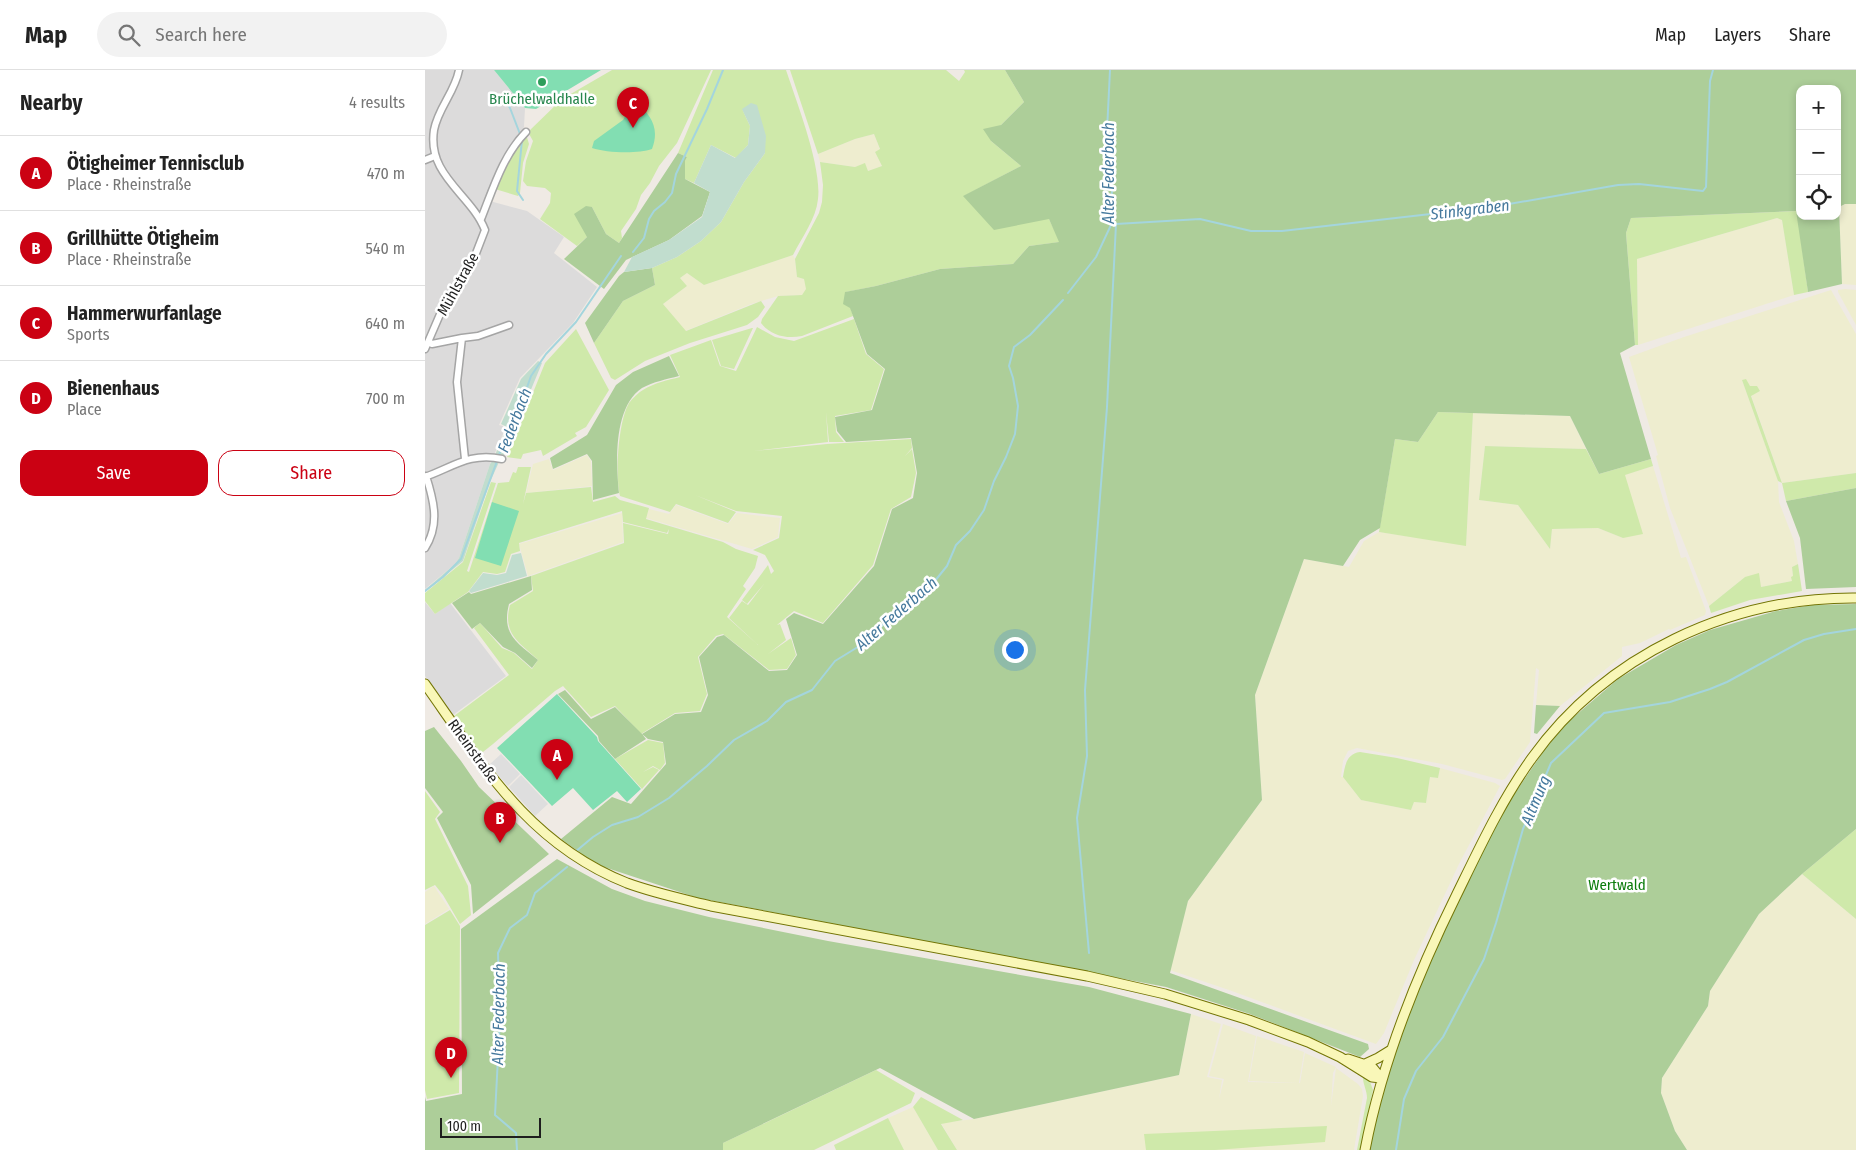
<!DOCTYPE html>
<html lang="en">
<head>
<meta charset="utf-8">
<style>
	body { margin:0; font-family:"Fira Sans Condensed",sans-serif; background:#f2f2f2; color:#222 }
	.controls { position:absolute; right:15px; top:15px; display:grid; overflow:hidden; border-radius:10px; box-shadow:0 2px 8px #0003 }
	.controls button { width:45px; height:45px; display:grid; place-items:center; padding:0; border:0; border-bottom:1px solid #e0e0e0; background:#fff; color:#222; font:25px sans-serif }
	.scale { position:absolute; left:15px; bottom:12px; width:101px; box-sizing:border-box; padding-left:5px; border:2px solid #1e1e1e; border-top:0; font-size:14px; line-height:18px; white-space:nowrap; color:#1e1e1e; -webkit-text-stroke:4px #fff; paint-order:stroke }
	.you { position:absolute; left:589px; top:579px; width:18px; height:18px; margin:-12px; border:4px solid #fff; border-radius:50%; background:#1a73e8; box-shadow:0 0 0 8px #1a73e833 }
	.badge { display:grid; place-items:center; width:32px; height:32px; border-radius:50%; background:#cb0113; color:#fff; font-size:16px; font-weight:700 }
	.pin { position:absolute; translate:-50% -41px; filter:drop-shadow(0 1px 2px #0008) }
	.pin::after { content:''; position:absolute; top:26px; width:18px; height:15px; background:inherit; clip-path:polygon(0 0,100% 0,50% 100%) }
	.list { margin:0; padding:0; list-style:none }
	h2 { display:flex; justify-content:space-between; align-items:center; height:65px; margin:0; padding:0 20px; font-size:21px }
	h2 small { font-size:16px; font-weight:400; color:#767676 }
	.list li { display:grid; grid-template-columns:32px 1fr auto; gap:15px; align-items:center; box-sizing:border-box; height:75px; padding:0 20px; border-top:1px solid #e0e0e0 }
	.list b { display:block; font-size:19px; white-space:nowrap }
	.list p { margin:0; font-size:16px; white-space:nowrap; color:#767676 }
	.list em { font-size:16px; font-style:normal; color:#767676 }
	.actions { display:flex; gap:10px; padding:15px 20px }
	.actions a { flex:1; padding:11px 0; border:1px solid #cb0113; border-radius:15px; text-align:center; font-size:18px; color:#cb0113 }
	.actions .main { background:#cb0113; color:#fff }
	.icon { flex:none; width:28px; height:28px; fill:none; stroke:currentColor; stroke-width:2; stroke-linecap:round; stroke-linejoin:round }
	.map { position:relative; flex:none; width:1431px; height:1080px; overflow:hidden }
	header { display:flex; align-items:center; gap:30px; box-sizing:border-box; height:70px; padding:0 25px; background:#fff; border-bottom:1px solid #e0e0e0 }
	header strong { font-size:24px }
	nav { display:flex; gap:28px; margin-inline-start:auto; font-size:18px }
	.search { width:350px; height:45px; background:#f2f2f2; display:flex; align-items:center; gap:12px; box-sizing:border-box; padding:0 18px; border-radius:28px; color:#767676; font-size:19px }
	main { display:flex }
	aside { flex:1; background:#fff }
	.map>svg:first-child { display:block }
</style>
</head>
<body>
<header>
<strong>Map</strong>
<div class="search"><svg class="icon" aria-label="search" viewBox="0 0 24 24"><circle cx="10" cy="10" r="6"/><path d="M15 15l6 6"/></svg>Search here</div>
<nav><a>Map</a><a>Layers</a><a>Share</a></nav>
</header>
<main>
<aside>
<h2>Nearby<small>4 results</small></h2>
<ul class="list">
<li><span class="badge">A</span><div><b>Ötigheimer Tennisclub</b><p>Place · Rheinstraße</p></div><em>470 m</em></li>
<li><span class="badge">B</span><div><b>Grillhütte Ötigheim</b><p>Place · Rheinstraße</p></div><em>540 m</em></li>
<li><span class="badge">C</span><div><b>Hammerwurfanlage</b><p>Sports</p></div><em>640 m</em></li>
<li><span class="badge">D</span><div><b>Bienenhaus</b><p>Place</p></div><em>700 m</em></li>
</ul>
<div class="actions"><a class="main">Save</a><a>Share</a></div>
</aside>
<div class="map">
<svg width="1431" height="1080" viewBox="0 0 1431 1080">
	<rect width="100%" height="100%" fill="#efeae4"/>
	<path fill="#dcdbdb" d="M0,0H69L100,38L99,57L73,97L61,130L102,141L139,167L129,183L172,217L148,253L95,308L74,355L81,357L65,394L34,488L30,494L0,519Z
		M0,532L10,544L25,533L81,606L28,645L0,606Z"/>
	<path fill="#eeedcf" d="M449,64L455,80L450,82L457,96L443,101L440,94L430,97L395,92L393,84L430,69Z
		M1420,134H1431V215L1417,214L1414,137Z
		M1352,148L1357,150L1369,225L1213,275L1212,189Z
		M368,185L370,189L372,207L379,209L382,219L377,225L353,226L326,234L260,261L238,234L262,216L255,208L262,203L279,215Z
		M1420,219L1431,220V255L1413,222V220Z
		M1406,220L1431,264V403L1357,413L1326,325L1335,321L1325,316L1317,310L1353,411L1354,432L1369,471L1373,494L1367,497L1368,506L1367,511L1336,517L1320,507L1284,536L1245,438L1231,386L1233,385L1204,287L1259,267Z
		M1048,343L1145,346L1161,379L1060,376L1054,430L1093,435L1125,479L1127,459L1173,458L1198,468L1199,405L1228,396L1256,488L1261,487L1281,541L1280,545L1245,560L1244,559L1215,573L1197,577V586L1135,636L1111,635L1114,600L1111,598L1105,672L1080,709L1077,710L1017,694L932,678L923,681L918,691L916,707H918L936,730L986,740L989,732L1001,733L1005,707L1013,708L1015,698L1070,713L1075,716L1034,794L989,890L959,963L951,974L804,920L745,900L763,831L837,730L830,625L879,489L924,497L939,471L954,462L1041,475Z
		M162,385L166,391L167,416L101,423L108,394L124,389L128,400Z
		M251,435L303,454L312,443L355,448L353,467L327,479L221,448L224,439L244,444Z
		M197,443L198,472L103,506L94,474Z
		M1377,804L1431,849V1080H1262L1250,1061L1236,1023L1237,1008L1283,936L1285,921L1334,844Z
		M9,816L24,839L0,854V822Z
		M766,944L796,954L782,1007L797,1010L794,1029L799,1009L784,1006L798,954L831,966L823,1012L875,1013L880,983L911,997L908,1003L906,1036L911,998L933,1014L937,1019L938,1026L929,1080H532L516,1053L549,1049L754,1005Z
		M832,966L879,982L874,1013L824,1011Z
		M488,1037L513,1080H479L463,1048Z"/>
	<path fill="#cfe9aa" d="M187,0H286L252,73L234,96L225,113L216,125L211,139L196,161L197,168L194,173L181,164L167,137L162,167L152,176L115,149L125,133L126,123L120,118L102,116L98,111L101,91L108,71L103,62L137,29Z
		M288,0H361C372,33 397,97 393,129C391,149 377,167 368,185L279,215L262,203L255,208L262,216L238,234L261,261L336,231L340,237L333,247L322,255L265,273L220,291L190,310L186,308L169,273L198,231L230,215L227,198L252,187L276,171L296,152L319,112L340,83L317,39L325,56L323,75L311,88L286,75L269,113L260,109V91L262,87L253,83Z
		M365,0H521L534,11L540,2L539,0H580L599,32L576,55L566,71L596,96L539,126L624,149L635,172L604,176L588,194L515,199L451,216L421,222L428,246L377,266C362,269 346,266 336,253L337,249L353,226L377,225L381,219L379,209L372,207L370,189L394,143L397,132L398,115L395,92L430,97L440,93L443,101L457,96L450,82L455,79L449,64L430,69L393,84Z
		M101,64L104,74L98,93L95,123L93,126L70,119L80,94Z
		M1372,141L1383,222L1369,225L1357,150L1352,148L1212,189L1213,275H1210L1201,163L1206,148Z
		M429,249L441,284L459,299L446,340L410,346L411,362L419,372H404L401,342L403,372L328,381L402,374L486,369L487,378L480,386L487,379L491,403L486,427L466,439L448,495L398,553L369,541L352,555L355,554L361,570L343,584L366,568L371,585L362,599L344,600L298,564L291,566L273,587L282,624L275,641L250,643L216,664L190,636L166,647L138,616L130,621L68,674L58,682H54L29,646L84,605L49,558L55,553L77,578L89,583L107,599L113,590C95,573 77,564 85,535L108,521L106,506L199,473L198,453L243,464L244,459L242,463L198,452L197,441L94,473L95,481L86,484L80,502L72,504L58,502L43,522L10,544L0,531V523L38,492L66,412L71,413L42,501L44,502L73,413L84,412L88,402L91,403L93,397H106L98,434L101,423L166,417L168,432L190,426L195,430L224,438L221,449L298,472L311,479L333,486L330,498L318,516L321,519L302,547L333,575L304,548L317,531L323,535L339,514L322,534L317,530L343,495L346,504L349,501L340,485L328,480L354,468L357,446L311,441L270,425L311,442L303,453L251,434L245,442L195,426C190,405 193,352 204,333C207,329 214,322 218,320C229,313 243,310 255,307L245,285L286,270L295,296L311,301L332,257L350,267L369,271Z
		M327,258H328L309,299L296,296L287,270Z
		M151,259L184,320L161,357L150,363L152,366L118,386L116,380L98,384L96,389L82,387L120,293Z
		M1321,309L1325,316H1332L1335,321L1326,326L1357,413L1431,403V418L1361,431L1357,413L1353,411L1317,310Z
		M1013,342L1048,343L1041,476L954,462L970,369L993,372Z
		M1060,376L1161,379L1174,404L1226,389L1228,396L1200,405L1218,464L1198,468L1173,458L1127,459L1125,479L1093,435L1054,430Z
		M1373,494L1377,521L1325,530L1286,543L1284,536L1320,507L1334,503L1336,517L1367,511L1366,507L1368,506L1367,497Z
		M223,670L238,673L240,693L235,700L228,696L218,702L228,697L234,700L217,719L190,689Z
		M935,682L972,688L1015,698L1013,708L1005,707L1001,733L989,732L986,740L936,730L918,707C920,696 921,684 935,682Z
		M0,721L15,742L10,749L43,816L46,845L35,854L18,825L10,815L0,820Z
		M1431,759V849L1377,804Z
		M25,840L35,856L34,1023L2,1029L0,1020V855Z
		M451,1000L490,1023L486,1033L389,1080H298V1073Z
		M940,1007L944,1009L948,1020L935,1080H932L942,1028C942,1021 938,1014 938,1008Z
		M496,1027L538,1050L516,1054L532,1080H513L488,1037Z
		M463,1048L479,1080H411L409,1075Z
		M902,1056L900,1072L790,1080H721L719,1064Z"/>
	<path fill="#adce99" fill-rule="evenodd" d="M580,0H1431V134H1420L1414,137L1417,214L1383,222L1371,141L1206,148L1201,163L1210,275L1195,283L1226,389L1174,404L1145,346L1013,342L993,372L970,369L955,458L935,470L918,496L879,489L830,625L837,730L763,831L745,903L943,974L944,979L935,987L825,944L741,917L273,828L179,797L158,785L136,769L187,727L206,734L241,694L238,672L223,669L217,664L221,669L190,689L174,671L173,666L133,624L140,620L166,649L190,637L217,664L250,644L276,642L283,625L274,587L292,567L299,565L344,601L362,600L372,585L361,549L369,543L398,554L449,496L467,439L488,428L492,403L486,368L421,372L412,361L410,347L447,340L460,299L442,284L425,238L418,234L420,222L451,216L515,199L588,194L604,176L634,172L624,149L569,160L538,126L596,96L566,71L558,59L576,55L599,32ZM1375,19H1412V146H1375Z
		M253,83L262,87L260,91V109L285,122L277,146L244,170L201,190L179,219L139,189L162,167L149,144L161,136L167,137L181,164L194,173Z
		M227,198L230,215L198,231L169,273L160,253L194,206L199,202Z
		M244,286L254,306C242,309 228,312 217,318C188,337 191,394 194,423L168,430L167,391L162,384L128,399L125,388L162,365L191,315L208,302Z
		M1431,418V517L1381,519L1375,468L1361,431Z
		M106,506L107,520L84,534C76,565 93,573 113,590L107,598L90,583L78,577L55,553L47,559L27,533L44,522L46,524Z
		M1431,534V759L1377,804L1334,844L1285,921L1283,936L1237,1008L1236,1023L1250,1061L1262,1080H943L966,983L1017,862L1071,751L1120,679L1144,651L1193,609L1251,575L1285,560L1351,541L1387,535Z
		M1111,635L1135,636L1112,664L1109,663Z
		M9,657L36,691L54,717L124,784L48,844L46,815L12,748L18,742L0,718V661Z
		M132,789L187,819L220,831L284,847L403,871L664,917L766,944L754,1005L549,1049L455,998L298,1073V1080H0V1027L1,1031L37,1024L36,859Z"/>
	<path fill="#c1ddce" d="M326,33L332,35L341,66L340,83L319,112L296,152L276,171L252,187L227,198L199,202L207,187L244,170L277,147L285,122L269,113L286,75L310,88L323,75L325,56L317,39Z
		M113,291L117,293L78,387L70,385L82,357L76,354L96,309Z
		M68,390L74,392L65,412L38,491L0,522V520L30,494L34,488L65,394Z
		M96,483L102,506L46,523L44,521L58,503L72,505L81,503L87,485Z"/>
	<path fill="#82deb2" d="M69,0H176L111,39L100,38Z
		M211,32C226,45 235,58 227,79C213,84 182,83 167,78L169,71L198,50L206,37Z
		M67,432L94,441L76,496L50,488Z
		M132,624L172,667L173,671L216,719L202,732L192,721L168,740L148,718L127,736L72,678Z"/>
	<path fill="#dedede" d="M76,684L95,704L83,716L64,695Z
		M96,705L123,734L110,746L84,717Z"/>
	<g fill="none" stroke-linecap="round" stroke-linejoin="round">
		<path stroke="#a4d5dd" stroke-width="2" d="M80,31L85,38L95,64
			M97,70L92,121L98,130
			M208,182L219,168L224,149L229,141L240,132L247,123L251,104L282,39L298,0
			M643,223L671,187L686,155L687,119L682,61L685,0
			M73,387L99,326L106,306L121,284L151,252L196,186
			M0,521L18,507L36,489L72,391
			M150,782L168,767L187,755L213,747L244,728L282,696L309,670L342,651L361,632L387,620L410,591L441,572L488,524L509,512L522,496L531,475L545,461L559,440L569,411L581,387L590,364L593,336L588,308L584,296L589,277L605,265L638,230
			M664,883L652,748L662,686L660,620L682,337L691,154L775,149L826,161H857L1067,137L1193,115L1214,114L1278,121L1281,117L1285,11L1288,0
			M92,1080L91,1063L70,1045L75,949L73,883L85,858L102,845L110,823L142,797
			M971,1080L979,1029L991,1001L1018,967L1059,889L1071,853L1098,759L1126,693L1179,643L1245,632L1285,619L1302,612L1379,570L1399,564L1431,559"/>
		<defs>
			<path id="street" d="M0,90L10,86
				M56,149C68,119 78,85 101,62
				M37,268L53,266L84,255
				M3,272L7,274L37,268L32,312L40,389
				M0,279L16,242L48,191L60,160C46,124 2,106 9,60C13,38 30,22 34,0
				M0,407C28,397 45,382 77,389
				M0,478C15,455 9,431 1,406"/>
			<path id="secondary" d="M0,614C58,696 104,774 202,813C229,823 258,829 286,836L662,906L740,924L824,950L883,972L915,987L947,1007L956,1008
				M923,989L947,997L956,1008
				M940,994L953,988L966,980
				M940,1080C957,991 991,907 1031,826C1054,779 1076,731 1107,688C1181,585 1305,527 1431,528"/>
		</defs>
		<use href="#street" stroke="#a5a5a5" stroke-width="9"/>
		<use href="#secondary" stroke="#737505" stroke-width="11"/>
		<use href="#street" stroke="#fff" stroke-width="6"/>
		<use href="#secondary" stroke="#f9f7b8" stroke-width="9"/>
	</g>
	<circle fill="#2e9e5b" stroke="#fff" stroke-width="2" cx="117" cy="12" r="5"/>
	<g text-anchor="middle" stroke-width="5" stroke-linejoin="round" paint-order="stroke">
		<g font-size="15" fill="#27864d" stroke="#fff">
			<text x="117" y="34">Brüchelwaldhalle</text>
		</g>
		<g font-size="15" fill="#1e1e1e" stroke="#fff">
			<text transform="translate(33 214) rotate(-61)" y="5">Mühlstraße</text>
			<text transform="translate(48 681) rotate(54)" y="5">Rheinstraße</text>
		</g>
		<g font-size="15" fill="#0c7c0c" stroke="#fff">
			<text x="1192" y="820">Wertwald</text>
		</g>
		<g font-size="16" font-style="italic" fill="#45799d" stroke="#fff">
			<text transform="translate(683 103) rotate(-90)" y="6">Alter Federbach</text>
			<text transform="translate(1045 139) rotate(-7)" y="6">Stinkgraben</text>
			<text transform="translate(89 350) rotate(-69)" y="6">Federbach</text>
			<text transform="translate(471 543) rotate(-41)" y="6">Alter Federbach</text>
			<text transform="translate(1110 730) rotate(-67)" y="6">Altmurg</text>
			<text transform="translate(73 944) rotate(-89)" y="6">Alter Federbach</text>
		</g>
	</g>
</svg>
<div class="controls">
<button>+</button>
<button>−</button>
<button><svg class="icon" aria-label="locate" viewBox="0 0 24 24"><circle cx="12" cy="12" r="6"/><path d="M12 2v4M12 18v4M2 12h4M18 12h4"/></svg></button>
</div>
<div class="scale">100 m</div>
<div class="you"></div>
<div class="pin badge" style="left:132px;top:710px">A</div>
<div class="pin badge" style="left:75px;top:773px">B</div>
<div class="pin badge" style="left:208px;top:58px">C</div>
<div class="pin badge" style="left:26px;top:1008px">D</div>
</div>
</main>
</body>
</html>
